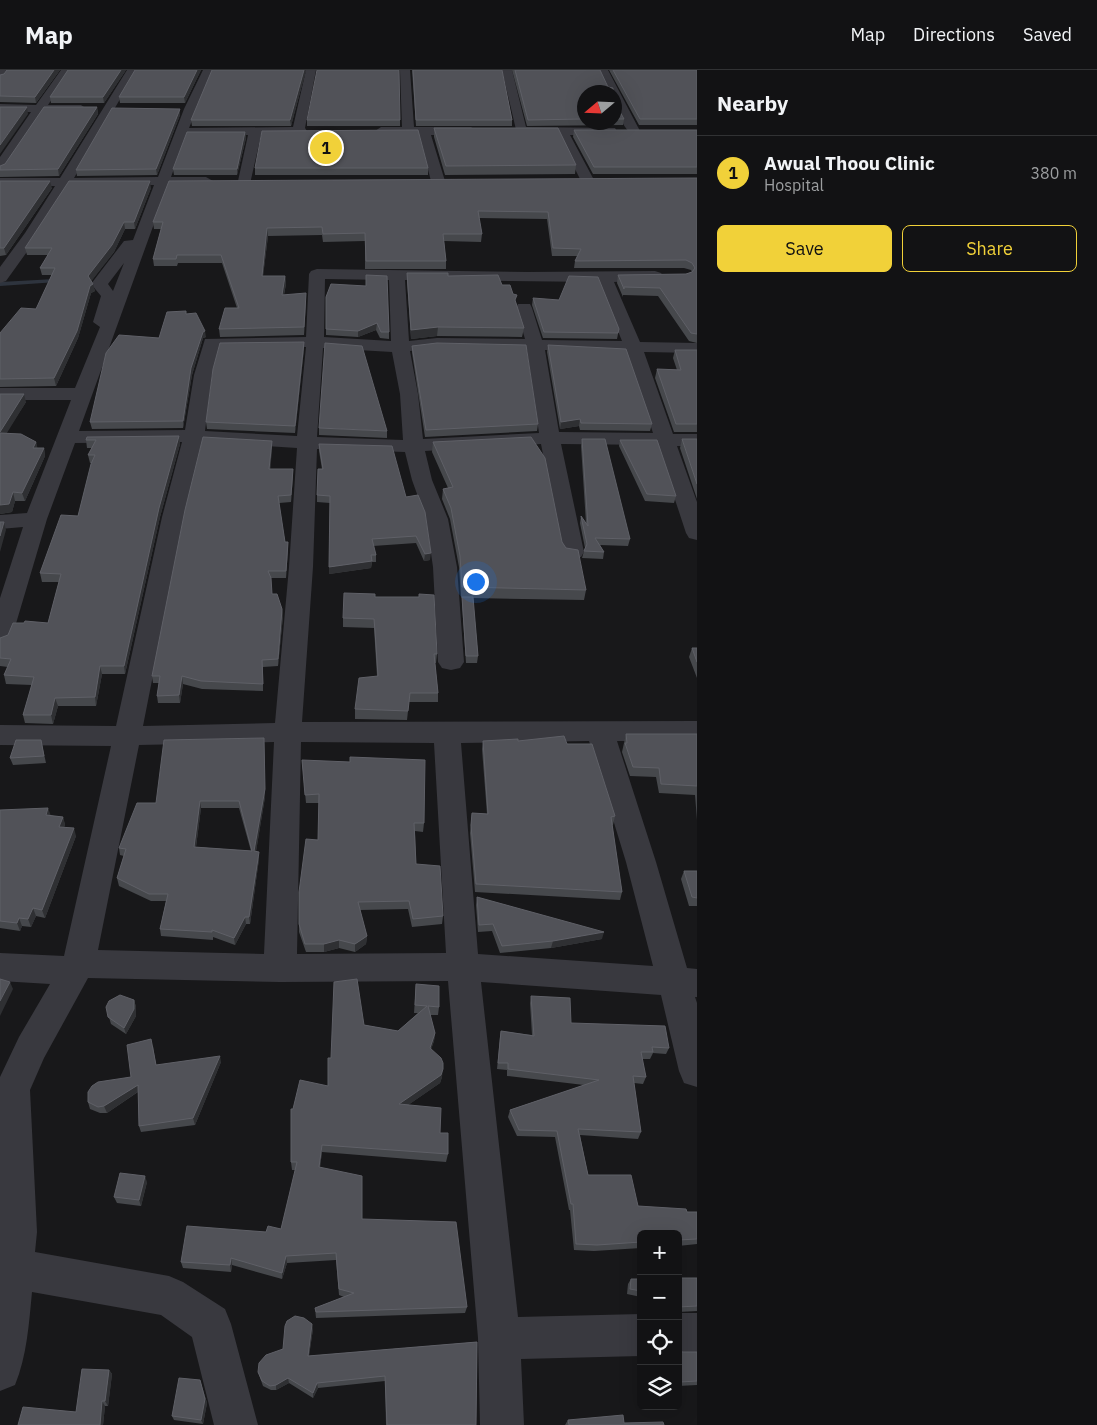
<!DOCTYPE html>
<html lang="en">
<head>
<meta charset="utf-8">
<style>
	body { margin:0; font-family:"IBM Plex Sans",sans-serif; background:#1b1b1d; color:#f1f3f6 }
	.controls { position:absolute; right:15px; bottom:15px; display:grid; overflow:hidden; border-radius:8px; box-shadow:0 5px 20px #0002 }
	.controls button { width:45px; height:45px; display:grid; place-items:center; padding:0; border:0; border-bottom:1px solid #313234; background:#121214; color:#f1f3f6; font:25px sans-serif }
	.compass { position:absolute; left:577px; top:15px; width:45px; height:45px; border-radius:50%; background:#121214; box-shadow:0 5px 20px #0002; rotate:251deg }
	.you { position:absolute; left:475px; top:511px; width:18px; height:18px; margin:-12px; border:4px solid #fff; border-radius:50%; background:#1a73e8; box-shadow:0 0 0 8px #1a73e833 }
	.badge { display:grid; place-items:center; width:32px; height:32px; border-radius:50%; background:#f1d139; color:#111; font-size:16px; font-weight:700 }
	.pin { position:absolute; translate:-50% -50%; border:2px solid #fff; box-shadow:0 1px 5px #0006 }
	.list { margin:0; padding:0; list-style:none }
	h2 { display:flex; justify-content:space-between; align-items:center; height:65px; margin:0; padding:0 20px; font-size:21px }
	h2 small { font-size:16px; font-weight:400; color:#9c9ea0 }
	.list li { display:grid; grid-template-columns:32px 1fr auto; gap:15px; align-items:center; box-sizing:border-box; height:75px; padding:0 20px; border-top:1px solid #313234 }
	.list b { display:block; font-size:19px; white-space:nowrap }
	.list p { margin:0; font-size:16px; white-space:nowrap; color:#9c9ea0 }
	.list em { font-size:16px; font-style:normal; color:#9c9ea0 }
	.actions { display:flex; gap:10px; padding:15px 20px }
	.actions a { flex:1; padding:11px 0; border:1px solid #f1d139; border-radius:8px; text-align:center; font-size:18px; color:#f1d139 }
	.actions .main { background:#f1d139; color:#111 }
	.icon { flex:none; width:28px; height:28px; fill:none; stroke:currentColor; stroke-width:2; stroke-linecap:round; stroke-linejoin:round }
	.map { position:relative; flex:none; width:697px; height:1355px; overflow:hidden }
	header { display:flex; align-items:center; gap:30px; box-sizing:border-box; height:70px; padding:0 25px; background:#121214; border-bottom:1px solid #313234 }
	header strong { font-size:24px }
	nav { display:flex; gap:28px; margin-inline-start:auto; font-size:18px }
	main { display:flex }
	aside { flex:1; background:#121214 }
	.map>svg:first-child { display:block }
</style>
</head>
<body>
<header>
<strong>Map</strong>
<nav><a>Map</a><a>Directions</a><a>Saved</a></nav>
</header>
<main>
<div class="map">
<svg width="697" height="1355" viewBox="0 0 697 1355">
	<rect width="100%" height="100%" fill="#18181a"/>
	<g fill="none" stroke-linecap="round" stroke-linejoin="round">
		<path fill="#2e343e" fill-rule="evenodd" d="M55,209L58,211L57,212L0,216V212Z"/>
		<path fill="#39393f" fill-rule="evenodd" d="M0,0H11L4,9L0,10Z
			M61,0H71L48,35H81L87,39L81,43L43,42L5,100L0,101V87L31,42H0V34L36,35Z
			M127,0H137L74,108L158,107L184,39L203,0H213L189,58L293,57L306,0H316L305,58L307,61L301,65H261L250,114H240L238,111L248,65L186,66L171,107H206L213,111L206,115H168L79,361L185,360L194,305L205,269L306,267L309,204L311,201L317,199L528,202L655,201L661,203L663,206L661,209L614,212L640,272L697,273V283L644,282L673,364H697V376H677L697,432V470L689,468L686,463L657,375L561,374L584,482L581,487L573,489L565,487L562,482L541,374L425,381L432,410L448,449L457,497L464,592L460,598L451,600L442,598L438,592L433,497L426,449L412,410L405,382L317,379L313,497L302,652L697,651V671H617L656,792L687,898L697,899V927H695L697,933V1017L684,1013L679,1001L661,925L481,912L518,1247L641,1244V1286L521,1289L524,1355H480L478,1268L448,911L280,912L88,908L44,988L30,1020L37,1162L35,1182L169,1206L183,1212L225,1239L231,1254L258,1355H214L192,1267L161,1245L32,1222C29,1253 27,1286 15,1315L0,1321V1007L19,967L50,914L0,911V883L64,886L111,676L0,675V655L116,656L162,447L182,372L75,373L47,449L12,567L9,573L0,575V528L23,457L0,459V445L27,443L71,330H0V318H75L100,257L93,252L101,226L91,214L124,171L133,170L154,115L69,116L39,165L6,211L0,213V197L25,163L55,116H0V108H60ZM124,193L113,221L108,214ZM325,209L389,210L391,271L324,267ZM405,210L598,212L622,271L542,270L532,238L530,234H518L516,238L525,269L437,268L409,271ZM306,277L297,366L205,361L212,305L219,278ZM323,278L392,282L400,324L403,370L317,367ZM437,278L527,280L539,363L423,369L418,324L410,281ZM545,280L626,282L653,363L559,362ZM202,372L297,378L289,497L275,653L143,656L184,447ZM589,671L626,792L653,896L478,884L461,673ZM274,672L264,884L98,880L139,675ZM301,672L434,673L446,883L297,884Z
			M400,0H410L414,57H471L477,61L471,65H431L445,111L443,114H433L431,111L419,65H381L375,61L381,57H402Z
			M502,0H512L526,57L615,58L617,61L615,64L611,65H570L594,110L592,113H582L558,65L517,64Z
			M598,0H608L640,61L638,64L634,65C623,62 614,33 614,22H609Z
			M678,1243H697V1285H678Z"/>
	</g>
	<path fill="#46484c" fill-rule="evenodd" d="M7,0H60L36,33L0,32V5L4,4Z
		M126,0L104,33H51L50,27Z
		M135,0H201L185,33H120L119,27Z
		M212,0H306L291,56H192L191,50Z
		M412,0H502L512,50V56H416Z
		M512,0H600L584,22V52H614V31L624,49L623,55L527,56Z
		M609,0H697V55H639Z
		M97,37L98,44L59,106L0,107V96L5,94Z
		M180,39V45L157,105L77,106L76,100Z
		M307,50H400V56H307Z
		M434,58L576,95L575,104L445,105L434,67Z
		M574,60H697V104H593L573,67Z
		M245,62L246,68L237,105H174L173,99Z
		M255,98H428V105H255Z
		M697,108V273L689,271L658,226L623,225V227L617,213L618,205L686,204L692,202L691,200L684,198H574L575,191L577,186H552L547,149L479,148L482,164L481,172L444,171L446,191V199H365V171L323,172L322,165L268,166L263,206H285L286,214L284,225L306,231L304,265L220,267L219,259L237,238L222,193H178L177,196H154L153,189L161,159H154L153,152Z
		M0,111L52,118L6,185L0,186Z
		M151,118L135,159H125L114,182L91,211L95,221L91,223L78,268L56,316L0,317V263L36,239L52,205H42L40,198L48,185H27L25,178Z
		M407,203L448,206L502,215L513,224L516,233L524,258L522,267L437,266L411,269L407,212Z
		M331,214L389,262V269L380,268L376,260L358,267L326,265V227Z
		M533,228L619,259L617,269L543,268L532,235Z
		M186,244L206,267L203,268L192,305L183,358L92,359L90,352L159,268Z
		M304,272V279L295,363L207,359L206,352Z
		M548,275L652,354L650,361L580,360L579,356L560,359L547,282Z
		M412,276L538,354L537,361L425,367L412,283Z
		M675,280H697V362H674L655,308L657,299L677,300L673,288Z
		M0,324L26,332L6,363L36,372L37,378H44L45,386L25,431H15L12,442L0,444Z
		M319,358L387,361V368L319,365Z
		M179,366L180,374L160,447L125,604H102L96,636H58L53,654L25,653L23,645L32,615L6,614L4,605L8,597L0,596V568L48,553L59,512H42L40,503L78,446L92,393H90L88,385L92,378H87L86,370Z
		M582,369L630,469L628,476L600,475L604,482L603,489L582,488L584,481L585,478L580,453L581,446L586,453L581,376Z
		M682,369H697V429L680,378Z
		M620,370L676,426L674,433L645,431L619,376Z
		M272,371V378L270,399H293V406L291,432L279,433L285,472H288V479L286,508H270L272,524L282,539L283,546L278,596L263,597V621L202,619L183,614L180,633H158L157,626L159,613H153L152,606Z
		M433,372L562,472L586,520L584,530L473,528L478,586L477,593H466L462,534V528L461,527L459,497L450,449L442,429L443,419L448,418L432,382Z
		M319,374L406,427L430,490L424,491L416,473L373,476L376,485V492H372L371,498L329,504L330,433L317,432V425L322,399L319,381Z
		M375,527L437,584L436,593H435L438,623V632H409L407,650L355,649V639L377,606L374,558L343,557V548Z
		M692,578H697V608L689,587Z
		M626,664H697V750L695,725L659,723L656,707L630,706L622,682Z
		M41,670L46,693L13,695L10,688Z
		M483,671H518L567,674L615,746L613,755H612L622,822L620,830L475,822L470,763L472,743L487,744L482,679Z
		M264,676L265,727L256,781L259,789L250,854H246L235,875L213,867V870L161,866L160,859L166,831H151L119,816L117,808L124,786L120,785L119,778L156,733ZM201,738H239L251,781L196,777Z
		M302,690L424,753L423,762L415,761L416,794L443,846L442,854L412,857L408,839L360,840L367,866L366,874L355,882L339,878L324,882H306L299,862V854L318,770L319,733H306Z
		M0,740L63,747L65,755L64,757L76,766L45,848L36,846L31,857L22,856L20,861L0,858Z
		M684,801H697V836H689L681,809Z
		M477,827L602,869L551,878L500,883L492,861L478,862L476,835Z
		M416,914L439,937L438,945H430L435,963L434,971L431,979L442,1007L440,1013L408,1035L440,1063L448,1084L446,1092L322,1082L320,1097L362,1149L467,1237L465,1243L316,1248L315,1238L344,1227L339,1225L336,1190L287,1193L282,1209L232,1195L231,1202L183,1198L181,1192L266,1162L281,1159L296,1100H292L291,1092L293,1039L328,1016L331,988L364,955L398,961L418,943H414Z
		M531,926L571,953L669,978L666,984L653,983L650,989H642L646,1007L643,1014L634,1013L641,1062L638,1069L580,1065L588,1105L638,1136L687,1142H697V1174L678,1176V1164H641V1178L594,1181L574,1180L570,1140H569L555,1067L517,1066L508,1047L510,1040L584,1015L507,1006V1000L497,999L500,967L501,961L532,965L530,933Z
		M134,930L136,937V946L126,964L111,954L106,937Z
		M153,976L156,995L221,992L195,1055L141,1062L139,1056L138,1022L107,1043H100L90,1039L88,1032L131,1007Z
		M147,1112L141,1136L117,1133L114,1127Z
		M678,1208H697V1241L678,1242Z
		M631,1209H641V1227L627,1224L628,1214Z
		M313,1259L309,1286L477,1272L476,1355H386L385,1311L318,1318L313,1328L289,1313L276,1320H271L263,1316L258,1302L283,1279Z
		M678,1278L682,1282H697V1315L678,1316Z
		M109,1300L112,1304L108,1336H105L103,1355H18L76,1342Z
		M200,1310L207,1333L203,1354L174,1350L172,1346Z
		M568,1350L624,1353L664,1355H565Z"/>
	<path fill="#2f3033" d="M54,0H60L36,33L35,27Z
		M121,0H126L104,33L103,27Z
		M197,0H201L185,33L184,27Z
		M304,0H306L291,56L290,50Z
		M27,37L28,44L0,84V75Z
		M97,37L98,44L59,106L58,99Z
		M180,39V45L157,105L156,99Z
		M245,62L246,68L237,105V99Z
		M50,111L52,118L6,185L4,178Z
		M150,111L151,118L135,159L134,152Z
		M124,152L125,159L114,182L90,213L88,206Z
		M267,158L268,166L262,214V206Z
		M285,206L286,214L282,233V225Z
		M93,214L95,221L91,223L78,268L56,316L54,308L90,216Z
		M306,223V231L304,265V257Z
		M377,253L376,260L358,267V261Z
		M438,257L437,266L411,269V260Z
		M205,261L206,267L203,268L192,305L183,358V351L191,298L203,262Z
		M304,272V279L295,363V356Z
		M24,324L26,332L2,371L0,362Z
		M580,349L579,356L560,359L561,352Z
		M179,366L180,374L160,447L125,604L124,596L159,438Z
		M272,371V378L270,406L269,399Z
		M36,372L38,380L33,378Z
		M44,378L45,386L25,431L22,423Z
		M293,399V406L291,432V425Z
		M13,422L15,431L12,442L0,444V435Z
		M4,452L6,460L0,482V466Z
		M288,472V479L286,508V501Z
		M431,483L430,490L424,491L425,484Z
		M372,491L371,498L329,504V497Z
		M282,539L283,546L278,596V589Z
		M100,596L102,604L96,636L95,627Z
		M182,606L183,614L180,633L179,625Z
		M55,628L58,636L53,654L51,645Z
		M264,668L265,727L255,788L254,781Z
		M200,731L201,738L195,784L194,777Z
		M48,738L51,746L46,745Z
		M63,747L65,755L61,765L59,757Z
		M74,758L76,766L45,848L42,840Z
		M259,782V789L250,854L249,847Z
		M33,838L36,846L31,857L28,849Z
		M245,847L246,854L235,875L234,868Z
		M19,848L22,856L20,861L17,853Z
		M604,862L602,869L551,878L553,871Z
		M367,866L366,874L355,882V874Z
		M339,870V878L324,882V874Z
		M10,912L13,919L0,946V931Z
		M134,930L136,937V946L126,964L124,958Z
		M435,963L434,971L429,986L430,978Z
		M220,986L221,992L195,1055L193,1048Z
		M443,999L442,1007L440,1013L398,1042L399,1034Z
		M138,1015L139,1021L107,1043L104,1036Z
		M322,1075V1082L319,1105V1097Z
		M145,1106L147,1112L141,1136L139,1130Z
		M286,1186L287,1193L282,1209V1203Z
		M231,1188L232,1195L231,1202L230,1195Z
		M312,1254L313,1259L308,1291V1286Z
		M109,1300L112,1304L108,1336L105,1331Z
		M288,1308L289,1313L276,1320V1315Z
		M200,1310L207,1333L203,1354L201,1350Z
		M317,1313L318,1318L313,1328V1323Z
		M102,1331L105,1336L103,1355H100Z"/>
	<path fill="#515258" stroke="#5f6067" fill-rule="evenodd" d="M7,0H54L35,27L0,26V5L4,4Z
		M68,0H121L103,27H50Z
		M135,0H197L184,27H119Z
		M212,0H304L290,50H191Z
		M317,0H399L400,50H307Z
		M413,0H502L512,50H416Z
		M515,0H600L608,17L613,18V22H584V49L528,50Z
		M613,0H697V49H640Z
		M614,31L624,49H614Z
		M0,37H27L0,75Z
		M44,37H97L58,99L0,100V96L5,94Z
		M112,38L180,39L156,99L76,100Z
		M434,58H558L576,95L446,96Z
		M418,60L428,98H255L262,61Z
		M574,60H697V97H594Z
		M187,62H245L237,99H173Z
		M697,108V264L691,263L660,218L624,217V219L618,205L686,204L692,202L695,198L692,193L686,190L575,191L581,179L553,178L548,142L478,141L482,164H443L446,191H366L365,163L323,164L322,157L267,158L262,206H285L282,225L306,223L304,257L219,259L225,238H239L221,185H177L176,189H153L163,152H153L169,111Z
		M0,111H50L4,178H0Z
		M69,111H150L134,152H124L112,175L88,206L93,214L90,216L77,261L54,308L0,309V263L21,238L36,239L55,198H40L52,178H25Z
		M407,203H448V206L498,205L502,215H510L513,224L517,225L515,230L524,258L438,257L411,260Z
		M366,205L387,206L389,262H381L377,253L358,261L326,259V227L331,214L366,216Z
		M569,206L598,207L619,259L618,263L544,262L533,228L559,230Z
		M186,241V244L196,243L205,261L203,262L191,298L183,351L90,352L106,283L119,265L159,268L167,242Z
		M304,272L295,356L206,352L213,299L220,273Z
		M325,273L362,276L387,361L319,358Z
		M437,273L526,275L538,354L426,360L412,276Z
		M548,275L626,279L652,354L581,353L580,349L561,352Z
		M675,280H697V354H676L657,299L681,300Z
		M0,324H24L0,362Z
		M0,363L21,364L36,372L33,378H44L22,423L13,422L9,434L0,435Z
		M179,366L159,438L124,596H100L95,627L55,628L51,645H23L34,607L4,605L11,589L0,588V568L8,565L13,553H24L25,551L48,553L61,504L40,503L61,445L78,446L91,394L95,385H88L96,370H86L87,367Z
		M203,367L272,371L269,399H293L291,425L278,426L285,472H288L286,501H268L271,508L272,524H277L282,539L278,589L262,590L263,614L201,611L182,606L179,625L157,626L160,606H152L185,440Z
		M531,367L545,388L562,472L566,478L578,480L586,520L462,517L460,486L451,438L443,419L453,417L433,372Z
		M582,369H605L630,469L595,468L604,482L584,481L587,474L581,446L588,456Z
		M682,369H697V414Z
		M620,370H657L676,426L647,424Z
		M319,374L392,376L406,427L418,425L425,442L431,483L425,484L416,466L372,469L376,485H371L372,491L329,497L330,426L317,425L318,399H323Z
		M0,452H4L0,466Z
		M344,523L375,524V527H419V524L434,525L437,584H434L438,623H410L408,641L355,639L359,608L378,606L375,561L374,549L343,548Z
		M462,527H473L478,586H466Z
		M692,578H697V592Z
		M626,664H697V716L661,714L659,698L633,697L625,673H627Z
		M564,666L567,674H592L615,746L611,747L622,822L476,814L471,755L472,743L488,744L483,671L518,669V671Z
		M264,668L265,719L254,781L259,782L249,847H245L234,868L212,860V862L160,859L168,824H149L117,808L126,779L119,778L137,733H156L164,670ZM200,731H239L252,781L194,777Z
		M16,670H41L44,686L10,688Z
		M350,687L425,690L424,753H414L416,794L440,796L443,846L413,849L409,831L358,832L367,866L355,874L339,870L324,874H305L299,854V822L306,769L318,770L319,724L305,725L302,690L350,692Z
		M48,738L46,745L63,747L59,757L74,758L42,840L33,838L28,849L19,848L17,853L0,851V740Z
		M684,801H697V828L692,827Z
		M477,827L604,862L553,871L502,876L493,854L479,855Z
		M0,909L10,912L0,931Z
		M357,909L364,955L398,961L427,936L415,935L416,914L439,916V937L428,936L435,963L430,978L441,988L443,993V999L441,1005L399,1034L441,1038L440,1063H448V1084L322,1075L319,1097L362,1106V1149L456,1152L467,1237L316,1242L315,1238L354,1223L339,1219L336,1183L286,1186L282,1203L231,1188L230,1195L181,1192L187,1156L266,1162L268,1156L281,1159L297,1092H291V1039H293L300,1010L328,1016V988H331L334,912Z
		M120,925L134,930V939L124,958L108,947L106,937L109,931Z
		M531,926L570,928L571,953L665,956L669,978L652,977L653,982H641L646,1007L633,1006L641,1062L578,1059L588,1105H631L638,1136L686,1139L687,1142H697V1169L678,1170V1164H641V1172L597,1175L576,1174L573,1134H571L557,1061L519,1060L510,1040L599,1010L508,999V993H498L501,961L534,966Z
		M151,969L156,995L220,986L193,1048L139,1056L138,1015L104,1036L98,1037L88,1032V1022L92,1016L98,1012L131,1007L127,975Z
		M120,1103L145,1106L139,1130L114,1127Z
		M678,1208H697V1236L678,1237Z
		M631,1209H641V1221L630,1219Z
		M295,1246L304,1248L312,1254L308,1286L477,1272L476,1355H387L385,1306L317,1313L313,1323L288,1308L276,1315L270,1316L262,1311L258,1302L259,1293L266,1285L283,1279L285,1256L287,1251Z
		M678,1278H680L682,1282H697V1311L680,1312L678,1302Z
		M82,1299L109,1300L105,1331H102L100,1355H18L23,1337L76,1342Z
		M179,1308L200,1310L205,1329L201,1350L172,1346Z
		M623,1345L624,1353L663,1352L664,1355H569L568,1350Z"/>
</svg>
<div class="controls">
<button>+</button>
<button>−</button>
<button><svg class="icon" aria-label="locate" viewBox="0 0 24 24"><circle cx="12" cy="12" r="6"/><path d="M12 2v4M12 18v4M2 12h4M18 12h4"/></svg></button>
<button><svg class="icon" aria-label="layers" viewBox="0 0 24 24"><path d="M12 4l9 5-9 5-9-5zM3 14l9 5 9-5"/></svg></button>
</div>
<svg class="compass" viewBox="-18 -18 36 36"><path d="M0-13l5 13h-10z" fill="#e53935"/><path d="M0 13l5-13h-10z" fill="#9c9ea0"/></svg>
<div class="you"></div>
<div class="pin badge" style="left:326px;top:78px">1</div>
</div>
<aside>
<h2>Nearby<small></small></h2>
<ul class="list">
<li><span class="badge">1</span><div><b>Awual Thoou Clinic</b><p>Hospital</p></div><em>380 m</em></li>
</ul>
<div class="actions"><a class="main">Save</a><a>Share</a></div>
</aside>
</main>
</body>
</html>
